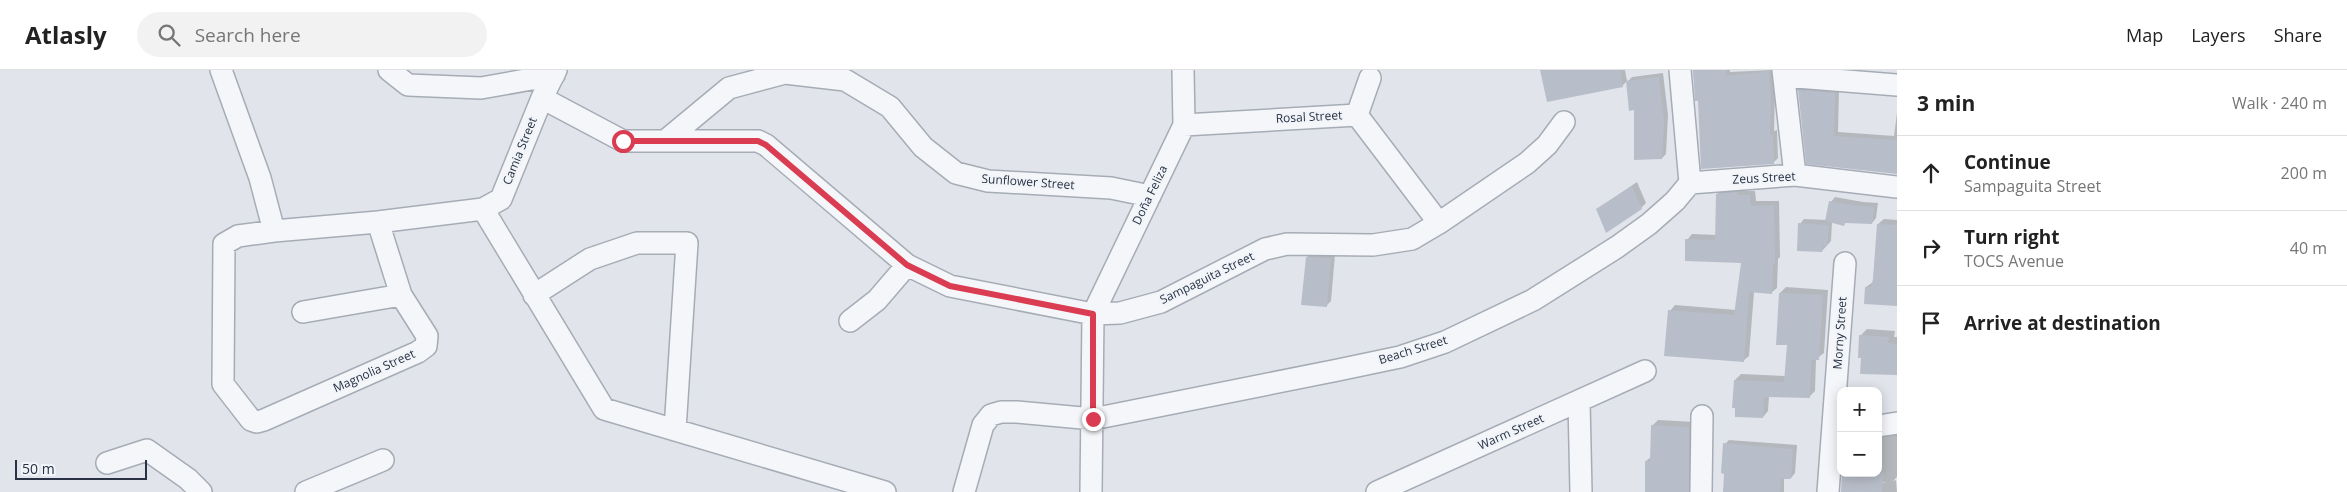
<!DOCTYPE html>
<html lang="en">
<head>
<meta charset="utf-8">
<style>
	body { margin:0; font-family:"Open Sans",sans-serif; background:#f2f2f2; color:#222 }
	.controls { position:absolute; right:15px; bottom:15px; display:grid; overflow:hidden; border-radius:10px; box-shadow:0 2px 12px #0003 }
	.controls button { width:45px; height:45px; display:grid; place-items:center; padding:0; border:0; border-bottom:1px solid #e0e0e0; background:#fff; color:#222; font:25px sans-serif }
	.scale { position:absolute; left:15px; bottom:12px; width:132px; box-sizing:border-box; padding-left:5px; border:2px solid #283244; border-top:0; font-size:14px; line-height:18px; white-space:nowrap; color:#283244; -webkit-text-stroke:4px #f1f4f8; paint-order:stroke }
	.stop { position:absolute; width:15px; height:15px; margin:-11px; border:4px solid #da3c52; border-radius:50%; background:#fff }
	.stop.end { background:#da3c52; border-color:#fff; box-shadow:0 1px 5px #0008 }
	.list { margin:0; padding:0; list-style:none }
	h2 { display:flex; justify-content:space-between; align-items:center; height:65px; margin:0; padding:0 20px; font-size:21px }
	h2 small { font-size:16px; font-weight:400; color:#767676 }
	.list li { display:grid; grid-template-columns:32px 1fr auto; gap:15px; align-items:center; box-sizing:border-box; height:75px; padding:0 20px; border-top:1px solid #e0e0e0 }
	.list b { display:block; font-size:19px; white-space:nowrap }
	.list p { margin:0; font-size:16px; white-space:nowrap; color:#767676 }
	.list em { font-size:16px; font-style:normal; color:#767676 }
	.icon { flex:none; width:28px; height:28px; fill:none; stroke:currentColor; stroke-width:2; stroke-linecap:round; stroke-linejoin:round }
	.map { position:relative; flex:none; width:1897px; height:422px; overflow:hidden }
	header { display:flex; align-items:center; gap:30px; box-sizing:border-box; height:70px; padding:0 25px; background:#fff; border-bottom:1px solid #e0e0e0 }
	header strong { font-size:24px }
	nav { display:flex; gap:28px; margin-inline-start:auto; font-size:18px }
	.search { width:350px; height:45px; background:#f2f2f2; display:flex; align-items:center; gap:12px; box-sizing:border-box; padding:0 18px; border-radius:28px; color:#767676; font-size:19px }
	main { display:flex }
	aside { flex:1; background:#fff }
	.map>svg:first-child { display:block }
</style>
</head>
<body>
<header>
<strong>Atlasly</strong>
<div class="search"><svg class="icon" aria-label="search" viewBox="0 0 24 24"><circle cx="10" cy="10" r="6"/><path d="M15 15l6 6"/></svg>Search here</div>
<nav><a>Map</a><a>Layers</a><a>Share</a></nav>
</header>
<main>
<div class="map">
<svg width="1897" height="422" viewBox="0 0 1897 422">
	<rect width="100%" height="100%" fill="#e1e5eb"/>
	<path fill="#0003" d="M1541,0H1625L1627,11L1622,16Z
		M1693,0H1730V2L1773,0L1775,23L1774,61L1777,60L1778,88L1773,93L1699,29L1696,30Z
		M1663,3L1668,45L1666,84L1662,88L1635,39L1628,11L1632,7Z
		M1804,16L1839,19L1838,62L1894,66L1897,43V103L1807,93L1800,21Z
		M1637,112L1646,133L1641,138L1597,139Z
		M1742,117V121H1755L1756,131H1779L1780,187L1778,189L1777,218L1771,223L1754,222L1749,286L1743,291L1670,241L1675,235L1736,240L1742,192L1687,170L1692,164L1717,165V124L1723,119Z
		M1835,127L1863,132L1878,133L1876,148L1872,153L1846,152L1844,155L1832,152L1831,171L1822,181L1800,154L1804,149L1827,150L1831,132Z
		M1884,149L1897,150V235L1866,217L1873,212L1878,154Z
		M1311,183L1335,184L1331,231L1326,236L1307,187Z
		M1786,217L1828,220L1824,283L1816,289L1815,321L1809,327L1769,326L1768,341L1763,347L1735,310L1741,304L1786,306L1788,274L1780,223Z
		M1867,259L1895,261L1894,267H1897V304L1860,266Z
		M1658,350L1695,352L1694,416L1688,421L1646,391L1651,387L1652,356Z
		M1878,361H1897V407L1893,411L1896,410L1897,422H1855L1858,419L1886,412L1843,410L1878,403Z
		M1729,370L1797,375L1795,403L1791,408H1784V422H1725V374Z"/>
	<path fill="#b8bec9" d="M1540,0H1620L1623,17L1547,32Z
		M1693,0H1726V6L1769,1L1771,28L1770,65L1773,64L1774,94L1701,99L1698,31H1695Z
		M1659,7L1664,50L1662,89L1634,90V40L1629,41L1626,11Z
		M1798,20L1835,23L1834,66L1897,70V104L1806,94Z
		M1632,116L1642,139L1606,163L1596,139Z
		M1738,122V125H1750L1751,136L1774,135L1775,194H1773L1772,224L1749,222L1744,292L1664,286L1668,240L1734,245L1741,193L1685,191V169L1715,170L1716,124Z
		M1829,131L1858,136L1874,137L1872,154L1845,153L1844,156L1825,151Z
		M1798,153L1829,155L1827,176H1823L1822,182L1797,181Z
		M1877,154L1897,155V236L1864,234L1865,217H1871L1873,209Z
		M1306,187L1331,188L1327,237L1301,235Z
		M1779,223L1823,225L1819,290H1811L1810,328L1764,327L1763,348L1735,347V338H1732L1734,310L1784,312L1787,275H1776Z
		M1859,265L1889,267L1888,273L1897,274V305L1860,304L1861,288H1858Z
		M1651,355L1689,357V422H1645V391H1650Z
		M1723,373L1793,379L1791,409H1781L1780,422H1723L1724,404L1721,403Z
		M1842,403H1884L1882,422H1841Z"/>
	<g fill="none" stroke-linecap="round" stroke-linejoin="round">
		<defs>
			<path id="minor" d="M221,0L260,108L274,161
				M389,0L408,15L481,18L554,5
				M1680,0L1690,113
				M1783,0L1795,105
				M1784,6L1897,15
				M542,28L623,71H758L766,75L907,195L950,216L1093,244L1120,243L1161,232L1265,179L1287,174L1373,175L1412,169L1439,153L1527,93L1547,75L1564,52
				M1357,45L1439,153
				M1357,45L1370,8
				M1184,55L1357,45
				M665,71L729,18L785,3L845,10L890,37L923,77L956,103L988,111L1111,118L1150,126
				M1690,113L1795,105L1897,117
				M483,139L604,339L885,422
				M378,152L401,225L427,266L426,276L418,282L264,350L257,352L251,350L223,314L224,174L238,166L274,161L378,152L483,139L501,129L542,28L556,0
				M534,225L590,189L637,173H687L675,360
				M303,242L401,225
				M850,251L877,230L907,195
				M1579,331L1581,422
				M1878,356L1897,353
				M107,393L147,380L188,409L201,422
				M306,422L383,390
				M964,422L983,355L991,345L1001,342H1017L1093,349L1338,300L1400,287L1445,272L1533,230L1617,177L1649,154L1675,131L1690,113
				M1091,422L1093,244L1184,55L1183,0
				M1377,422L1645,301
				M1701,422L1702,346
				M1828,422L1845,193"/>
		</defs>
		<use href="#minor" stroke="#a6acb6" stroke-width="24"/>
		<use href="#minor" stroke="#f4f6f9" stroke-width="21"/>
	</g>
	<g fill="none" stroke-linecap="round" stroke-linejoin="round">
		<path stroke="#da3c52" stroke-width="6" d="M623,71H758L766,75L907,195L950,216L1093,244V349"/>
	</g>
	<g text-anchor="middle" stroke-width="4" stroke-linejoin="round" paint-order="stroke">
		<g font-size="12" fill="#283244" stroke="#f1f4f8">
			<text transform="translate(1309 47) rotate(-3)" y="4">Rosal Street</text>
			<text transform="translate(520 81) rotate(-68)" y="4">Camia Street</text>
			<text transform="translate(1764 108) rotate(-3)" y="4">Zeus Street</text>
			<text transform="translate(1028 112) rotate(4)" y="4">Sunflower Street</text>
			<text transform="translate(1150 125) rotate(-64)" y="4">Doña Feliza</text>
			<text transform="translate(1207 208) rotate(-26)" y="4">Sampaguita Street</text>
			<text transform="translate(1840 263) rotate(-86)" y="4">Morny Street</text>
			<text transform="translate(1413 280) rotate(-17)" y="4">Beach Street</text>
			<text transform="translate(374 301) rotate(-24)" y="4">Magnolia Street</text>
			<text transform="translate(1511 362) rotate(-24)" y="4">Warm Street</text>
		</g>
	</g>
</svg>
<div class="controls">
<button>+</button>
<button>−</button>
</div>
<div class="scale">50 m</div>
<div class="stop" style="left:623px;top:71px"></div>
<div class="stop end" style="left:1093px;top:349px"></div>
</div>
<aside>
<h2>3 min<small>Walk · 240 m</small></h2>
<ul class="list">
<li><svg class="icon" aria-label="ahead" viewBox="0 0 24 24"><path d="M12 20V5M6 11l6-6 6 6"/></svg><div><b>Continue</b><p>Sampaguita Street</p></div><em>200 m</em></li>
<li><svg class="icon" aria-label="right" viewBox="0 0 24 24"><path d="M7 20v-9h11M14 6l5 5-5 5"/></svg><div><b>Turn right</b><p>TOCS Avenue</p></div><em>40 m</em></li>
<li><svg class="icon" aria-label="arrive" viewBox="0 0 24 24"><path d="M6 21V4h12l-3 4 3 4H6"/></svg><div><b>Arrive at destination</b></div></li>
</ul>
</aside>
</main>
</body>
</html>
